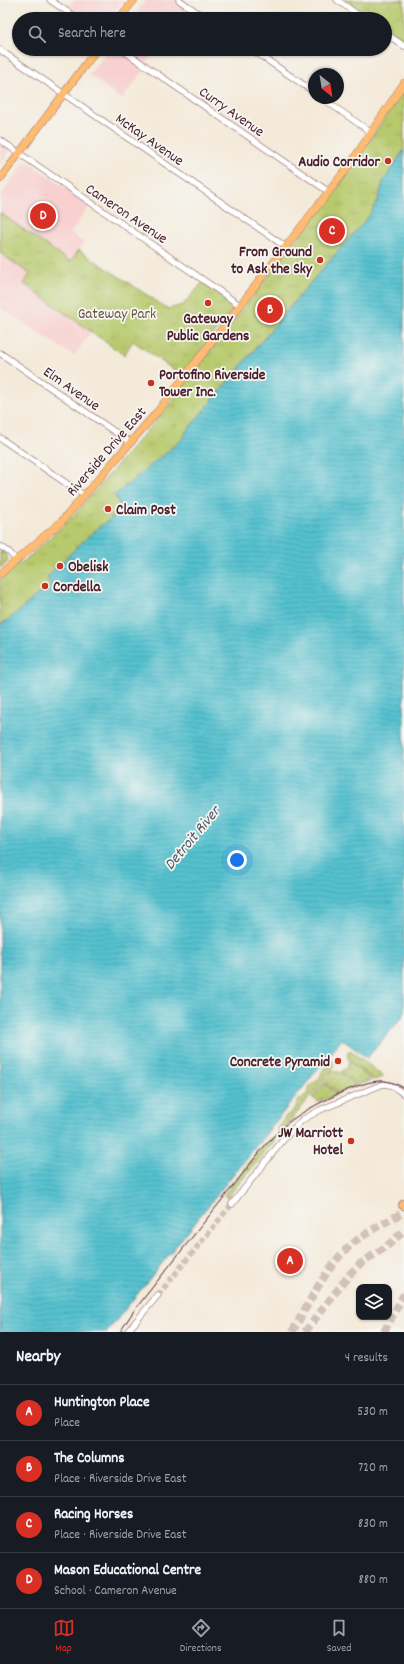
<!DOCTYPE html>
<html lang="en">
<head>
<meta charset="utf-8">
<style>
	body { margin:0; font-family:Dekko,sans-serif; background:#242831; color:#f1f3f6 }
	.controls { position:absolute; right:12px; bottom:12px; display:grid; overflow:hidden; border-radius:8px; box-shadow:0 1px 3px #0004 }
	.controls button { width:36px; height:36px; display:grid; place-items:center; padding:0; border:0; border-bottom:1px solid #363941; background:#171b24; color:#f1f3f6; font:20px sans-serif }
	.compass { position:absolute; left:308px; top:68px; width:36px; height:36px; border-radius:50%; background:#171b24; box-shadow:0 1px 3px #0004; rotate:150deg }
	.you { position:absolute; left:237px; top:860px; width:14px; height:14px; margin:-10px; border:3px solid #fff; border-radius:50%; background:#1a73e8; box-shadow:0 0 0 6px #1a73e833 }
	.badge { display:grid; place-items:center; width:26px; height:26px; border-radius:50%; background:#d93025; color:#fff; font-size:13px; font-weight:700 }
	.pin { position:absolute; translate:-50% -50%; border:2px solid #fff; box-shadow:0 1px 4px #0006 }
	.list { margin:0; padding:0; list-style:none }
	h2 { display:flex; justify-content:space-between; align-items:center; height:52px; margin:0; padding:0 16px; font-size:17px }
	h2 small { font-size:13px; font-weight:400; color:#9ea1a6 }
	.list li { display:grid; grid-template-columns:26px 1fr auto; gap:12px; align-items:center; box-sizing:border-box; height:56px; padding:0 16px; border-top:1px solid #363941 }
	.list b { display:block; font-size:15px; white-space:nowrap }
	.list p { margin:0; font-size:13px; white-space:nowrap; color:#9ea1a6 }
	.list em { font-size:13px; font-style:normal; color:#9ea1a6 }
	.icon { flex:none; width:22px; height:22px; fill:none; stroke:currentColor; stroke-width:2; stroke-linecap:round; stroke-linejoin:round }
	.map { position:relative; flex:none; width:404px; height:1332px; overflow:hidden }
	.search { position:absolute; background:#171b24; box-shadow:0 1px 3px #0004; left:12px; right:12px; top:12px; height:44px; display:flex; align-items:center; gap:10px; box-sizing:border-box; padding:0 14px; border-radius:22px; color:#9ea1a6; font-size:15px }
	.sheet { height:276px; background:#171b24 }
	nav { display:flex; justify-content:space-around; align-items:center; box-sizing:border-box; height:56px; border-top:1px solid #363941; background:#171b24; font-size:11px; color:#9ea1a6 }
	nav a { display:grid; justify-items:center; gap:2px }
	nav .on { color:#d93025 }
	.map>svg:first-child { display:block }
</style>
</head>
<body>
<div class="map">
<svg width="404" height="1332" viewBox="0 0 404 1332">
	<defs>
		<pattern id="grass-dots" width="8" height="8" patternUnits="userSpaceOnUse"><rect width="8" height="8" fill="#b7c96c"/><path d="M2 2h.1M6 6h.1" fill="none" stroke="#9fac5e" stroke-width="1.8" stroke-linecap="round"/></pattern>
		<pattern id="park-tufts" width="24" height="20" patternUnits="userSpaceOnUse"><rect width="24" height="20" fill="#b7c96c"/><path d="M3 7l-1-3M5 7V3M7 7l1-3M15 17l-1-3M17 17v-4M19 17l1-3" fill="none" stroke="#9fac5e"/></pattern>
		<pattern id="water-rules" width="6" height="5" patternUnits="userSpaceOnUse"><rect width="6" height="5" fill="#55c1cf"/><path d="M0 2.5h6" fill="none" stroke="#4ca5b2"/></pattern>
	</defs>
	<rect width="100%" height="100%" fill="#f6f6f2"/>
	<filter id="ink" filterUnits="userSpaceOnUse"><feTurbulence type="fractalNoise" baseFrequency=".025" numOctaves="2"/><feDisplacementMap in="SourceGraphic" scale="8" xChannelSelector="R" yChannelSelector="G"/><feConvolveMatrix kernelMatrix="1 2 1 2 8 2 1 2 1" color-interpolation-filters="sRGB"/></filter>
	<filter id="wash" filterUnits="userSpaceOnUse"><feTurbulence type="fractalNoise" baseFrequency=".012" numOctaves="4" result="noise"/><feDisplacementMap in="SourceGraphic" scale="16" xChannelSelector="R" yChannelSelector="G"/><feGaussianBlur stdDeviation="0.9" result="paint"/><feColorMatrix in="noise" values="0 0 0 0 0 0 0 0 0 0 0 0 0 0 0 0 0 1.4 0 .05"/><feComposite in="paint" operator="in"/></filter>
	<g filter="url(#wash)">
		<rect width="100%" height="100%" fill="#f4eada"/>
		<path fill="#f7d0cf" d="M74,0H124L110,19H83L68,8Z
			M146,0H184L188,3L177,19H131Z
			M109,49H156L147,62L145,69L122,99L89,75Z
			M0,143L11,150L0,165Z
			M24,163H29L90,205L70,233L84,243L70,262L0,213V196Z
			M0,253L31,274L24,284L91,332L74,356L0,307Z"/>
		<path fill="url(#grass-dots)" stroke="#80744c" d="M0,550L6,554L8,560L7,563L0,568Z
			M350,1050L383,1076V1077L374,1080L349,1060L347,1054Z
			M332,1060L334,1067L281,1133L277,1130L285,1117L295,1109L299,1100L307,1094L311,1085L319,1079L323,1070L329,1066Z
			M349,1062H350L372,1080L357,1085L341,1072L347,1068Z
			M333,1071L339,1072L356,1086L338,1093L325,1082Z
			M324,1083L337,1094L318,1102L312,1097Z
			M271,1137L275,1140L227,1198L224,1195L232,1183L240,1176L245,1167Z"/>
		<path fill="url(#park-tufts)" stroke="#80744c" d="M344,0H404V41L385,28V19H371Z
			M404,89V150L383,182L378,200L369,216L311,282L185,433L187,436L115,495L120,506V512C92,531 70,554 47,577L51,586L44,593L42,591L9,619L0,625V579L30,556L75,514L168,406L351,168Z
			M0,213L70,262L79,250L168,309L183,305L203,282L232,303L234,306L232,310L182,376L133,341L124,355L24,284L30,274L0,253Z"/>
		<path fill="url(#water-rules)" stroke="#50707d" d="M404,150V1015L367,1058L342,1039L107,1332H0V625L9,619L42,591L44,593L51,586L47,577C70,554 92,530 120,512V506L115,495L186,436L185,433L311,282L369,216L378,200L383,182Z"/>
	</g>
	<g filter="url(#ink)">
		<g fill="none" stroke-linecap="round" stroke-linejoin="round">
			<path stroke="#d2c1b7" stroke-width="5.5" stroke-dasharray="5.5 3" stroke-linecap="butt" d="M158,1295L232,1204"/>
			<path stroke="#d2c1b7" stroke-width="8" stroke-dasharray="8 4" stroke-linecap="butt" d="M292,1332C307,1307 320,1279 339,1257C356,1237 382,1224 404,1212
				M305,1332L349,1275L360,1264L387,1246L404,1231
				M384,1332L404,1294"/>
			<defs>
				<path id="minor" d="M50,0L78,19
					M179,0L207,19
					M337,0L364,19
					M385,33L404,46
					M121,49L329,192
					M251,49L314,92
					M0,50L286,247
					M322,98L372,133
					M0,140L241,306
					M0,353L131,443
					M0,438L85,496
					M0,546L9,552L17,561
					M232,1204L283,1140L302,1120L320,1110L383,1084L391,1085L404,1094
					M127,1332L158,1295"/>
				<path id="major" d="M119,19L134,0
					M0,179L97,49
					M0,574L61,522L157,412L351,163L404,83"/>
				<path id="highway" d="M403,1205L404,1204"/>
			</defs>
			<use href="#minor" stroke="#9f8482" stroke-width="7"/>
			<use href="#major" stroke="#9f8482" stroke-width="8"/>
			<use href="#highway" stroke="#9f8482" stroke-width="10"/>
			<use href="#minor" stroke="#fff" stroke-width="5.5"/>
			<use href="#major" stroke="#febb71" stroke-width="7"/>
			<use href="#highway" stroke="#febb71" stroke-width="8"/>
			<path stroke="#4a1f2b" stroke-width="1" d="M120,1332L133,1312C165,1271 197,1231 229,1191C247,1169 263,1145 284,1126C300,1111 357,1082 378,1081C388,1080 396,1084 404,1088"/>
		</g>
	</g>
	<g fill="#c8321e" stroke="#f6f6f2" stroke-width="1.5">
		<circle cx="388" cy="161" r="4"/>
		<circle cx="320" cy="260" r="4"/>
		<circle cx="208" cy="303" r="4"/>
		<circle cx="151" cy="383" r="4"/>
		<circle cx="108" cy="509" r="4"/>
		<circle cx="60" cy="566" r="4"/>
		<circle cx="45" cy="586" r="4"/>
		<circle cx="338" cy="1061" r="4"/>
		<circle cx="351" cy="1141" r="4"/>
	</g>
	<g text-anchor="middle" stroke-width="3.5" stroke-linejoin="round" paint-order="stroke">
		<g font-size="15" fill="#4a1f2b" stroke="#f6f6f2">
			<text transform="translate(232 111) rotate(35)" y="5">Curry Avenue</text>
			<text transform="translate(150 139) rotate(35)" y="5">McKay Avenue</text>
			<text transform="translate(127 213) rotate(34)" y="5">Cameron Avenue</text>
			<text transform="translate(72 388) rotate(35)" y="5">Elm Avenue</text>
			<text transform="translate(106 451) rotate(-49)" y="5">Riverside Drive East</text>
		</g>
		<g font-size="15" font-weight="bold" fill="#4a1f2b" stroke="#f6f6f2" text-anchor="end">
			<text x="380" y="166">Audio Corridor</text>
			<text x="312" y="256">From Ground<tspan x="312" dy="17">to Ask the Sky</tspan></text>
			<text x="208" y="323" text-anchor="middle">Gateway<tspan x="208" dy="17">Public Gardens</tspan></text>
			<text x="159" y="379" text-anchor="start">Portofino Riverside<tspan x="159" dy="17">Tower Inc.</tspan></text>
			<text x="116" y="514" text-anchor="start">Claim Post</text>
			<text x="68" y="571" text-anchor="start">Obelisk</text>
			<text x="53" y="591" text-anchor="start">Cordella</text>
			<text x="330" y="1066">Concrete Pyramid</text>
			<text x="343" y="1137">JW Marriott<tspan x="343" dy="17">Hotel</tspan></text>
		</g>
		<g font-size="15" fill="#6b523e" stroke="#f6f6f2">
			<text x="117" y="318">Gateway Park</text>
		</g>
		<g font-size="16" font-style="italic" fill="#4e5864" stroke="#f6f6f2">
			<text transform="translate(191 837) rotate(-50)" y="6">Detroit River</text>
		</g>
	</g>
</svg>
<div class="controls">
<button><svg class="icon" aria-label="layers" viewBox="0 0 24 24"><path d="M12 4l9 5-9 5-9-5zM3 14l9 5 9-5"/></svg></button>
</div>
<svg class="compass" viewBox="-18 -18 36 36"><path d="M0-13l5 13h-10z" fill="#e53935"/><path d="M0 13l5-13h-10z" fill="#9ea1a6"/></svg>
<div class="you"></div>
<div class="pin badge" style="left:290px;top:1261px">A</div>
<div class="pin badge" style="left:270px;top:310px">B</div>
<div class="pin badge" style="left:332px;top:231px">C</div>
<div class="pin badge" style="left:43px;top:216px">D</div>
<div class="search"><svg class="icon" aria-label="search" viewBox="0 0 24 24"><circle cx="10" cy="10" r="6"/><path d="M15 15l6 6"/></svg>Search here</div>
</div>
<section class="sheet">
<h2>Nearby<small>4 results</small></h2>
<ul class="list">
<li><span class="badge">A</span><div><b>Huntington Place</b><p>Place</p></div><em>530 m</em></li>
<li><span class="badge">B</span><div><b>The Columns</b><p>Place · Riverside Drive East</p></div><em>720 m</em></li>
<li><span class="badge">C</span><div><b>Racing Horses</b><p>Place · Riverside Drive East</p></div><em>830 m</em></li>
<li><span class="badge">D</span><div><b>Mason Educational Centre</b><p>School · Cameron Avenue</p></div><em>880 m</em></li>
</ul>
</section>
<nav>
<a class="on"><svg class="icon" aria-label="map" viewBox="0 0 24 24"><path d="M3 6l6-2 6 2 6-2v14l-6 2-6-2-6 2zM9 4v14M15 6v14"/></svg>Map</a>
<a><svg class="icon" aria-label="directions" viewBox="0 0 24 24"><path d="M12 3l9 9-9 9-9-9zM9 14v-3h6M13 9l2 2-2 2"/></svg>Directions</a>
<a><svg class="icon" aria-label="saved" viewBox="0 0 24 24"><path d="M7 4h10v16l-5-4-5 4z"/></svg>Saved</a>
</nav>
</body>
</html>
